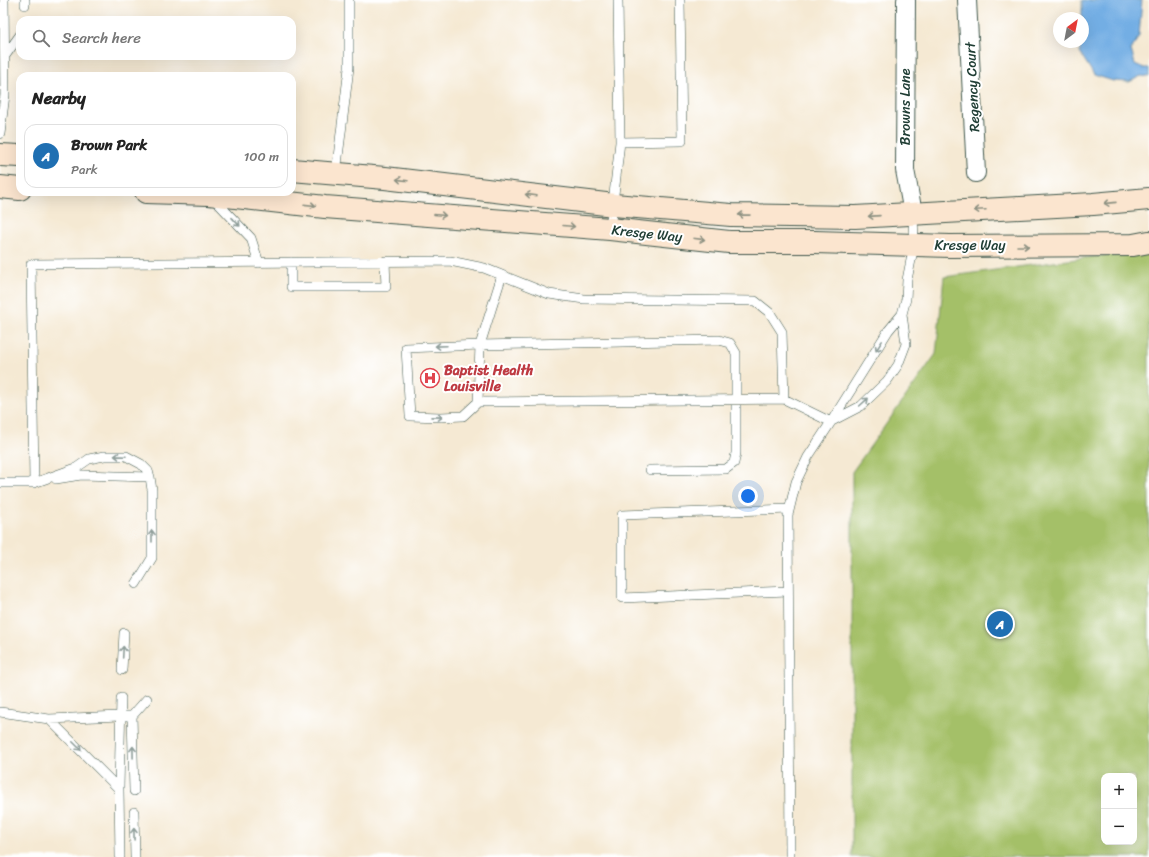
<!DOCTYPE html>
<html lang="en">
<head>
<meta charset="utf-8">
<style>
	body { margin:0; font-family:Sriracha,sans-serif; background:#f6f6f6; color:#222 }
	.controls { position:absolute; right:12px; bottom:12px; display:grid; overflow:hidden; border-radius:8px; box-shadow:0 4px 16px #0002 }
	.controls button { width:36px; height:36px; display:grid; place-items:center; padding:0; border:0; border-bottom:1px solid #e0e0e0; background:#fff; color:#222; font:20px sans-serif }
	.compass { position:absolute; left:1053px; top:12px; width:36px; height:36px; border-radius:50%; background:#fff; box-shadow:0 4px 16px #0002; rotate:32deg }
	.you { position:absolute; left:748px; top:496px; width:14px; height:14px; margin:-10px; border:3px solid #fff; border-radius:50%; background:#1a73e8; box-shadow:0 0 0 6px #1a73e833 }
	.badge { display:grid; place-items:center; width:26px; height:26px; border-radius:50%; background:#1f6fb2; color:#fff; font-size:13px; font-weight:700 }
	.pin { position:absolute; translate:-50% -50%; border:2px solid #fff; box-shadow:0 1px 4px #0006 }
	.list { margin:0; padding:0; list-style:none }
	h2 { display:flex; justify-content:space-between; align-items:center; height:52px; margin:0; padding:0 16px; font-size:17px }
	h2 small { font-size:13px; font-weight:400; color:#767676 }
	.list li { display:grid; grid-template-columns:26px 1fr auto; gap:12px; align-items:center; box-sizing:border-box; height:64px; margin:0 8px 8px; padding:0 8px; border:1px solid #e0e0e0; border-radius:12px }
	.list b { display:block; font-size:15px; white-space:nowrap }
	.list p { margin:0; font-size:13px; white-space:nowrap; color:#767676 }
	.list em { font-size:13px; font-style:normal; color:#767676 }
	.icon { flex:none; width:22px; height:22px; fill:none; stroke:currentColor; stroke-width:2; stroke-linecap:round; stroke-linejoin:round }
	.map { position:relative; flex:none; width:1149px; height:857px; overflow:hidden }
	.search { position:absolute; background:#fff; box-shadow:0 4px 16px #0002; left:16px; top:16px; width:280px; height:44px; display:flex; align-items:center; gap:10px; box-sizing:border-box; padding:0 14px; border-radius:12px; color:#767676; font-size:15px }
	.panel { position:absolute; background:#fff; box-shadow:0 4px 16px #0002; left:16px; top:72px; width:280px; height:124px; border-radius:12px }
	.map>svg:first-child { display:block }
</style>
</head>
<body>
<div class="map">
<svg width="1149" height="857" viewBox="0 0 1149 857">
	<rect width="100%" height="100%" fill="#fff"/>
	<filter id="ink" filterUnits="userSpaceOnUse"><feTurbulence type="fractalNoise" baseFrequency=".025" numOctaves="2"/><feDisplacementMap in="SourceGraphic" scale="8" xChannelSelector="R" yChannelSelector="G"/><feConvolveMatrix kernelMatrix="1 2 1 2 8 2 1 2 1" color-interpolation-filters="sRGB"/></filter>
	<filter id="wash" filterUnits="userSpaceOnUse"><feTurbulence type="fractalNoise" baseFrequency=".012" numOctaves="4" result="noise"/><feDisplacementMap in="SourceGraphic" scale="16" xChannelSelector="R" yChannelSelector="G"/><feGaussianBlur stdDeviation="0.9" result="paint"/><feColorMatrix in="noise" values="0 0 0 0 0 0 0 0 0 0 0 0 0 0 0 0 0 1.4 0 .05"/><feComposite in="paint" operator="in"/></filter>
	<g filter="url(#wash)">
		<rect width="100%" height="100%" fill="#f5e9d3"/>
		<path fill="#a4c067" stroke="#627e4e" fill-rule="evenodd" d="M1149,249V857H852V472L936,354L944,277ZM1104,776H1134V842H1104Z"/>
		<path fill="#73aee4" stroke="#49768c" d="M1082,0H1142L1139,36L1131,50L1135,64L1144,68H1149V77L1141,76L1129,82L1113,81L1094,75L1080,53V42H1083V18H1082Z"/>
	</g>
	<g filter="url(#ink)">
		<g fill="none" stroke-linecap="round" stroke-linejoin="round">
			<defs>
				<path id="lane" d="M25,5V0
					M5,56L20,35
					M0,134L5,95L4,0
					M620,142L682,141L680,0
					M336,173L349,68V0
					M213,198L251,238L259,263
					M610,229L620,142L618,0
					M291,262V287H386L385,261
					M502,275L480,345L478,402L784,399
					M478,402L463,416L441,417L410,416L406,348L480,345L719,340L730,343L736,353V453L734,463L726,469L650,470
					M832,421L861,406L887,381L898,365L906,344L902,314L906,299L907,280L914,245L913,213
					M56,479L81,475L150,477
					M0,483H34L31,264L450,261L484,268L549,294L584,299L755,301L770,313L782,332L784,399L831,422
					M34,483L76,468L89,459L104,456H126L141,464L148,471L150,477L152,490V558L136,584
					M788,591L622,598V515L789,509
					M122,670L124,633
					M0,712L49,719L120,716H132
					M49,719L119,789L121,698
					M119,789L120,857
					M134,791L132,716L147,699
					M134,812L135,857
					M790,857L788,515L796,482L808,457L831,422L888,331L902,314"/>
				<path id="street" d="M906,0L905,170L913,213
					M967,0L976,173"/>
				<path id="secondary" d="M0,155L20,156
					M292,170L385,178L614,205L731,215L855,217L1093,204L1149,199
					M0,187L20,189
					M146,192L209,194L325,207L610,229L729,242H815L950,246L1133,245L1149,242"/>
			</defs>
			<use href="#lane" stroke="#3f574c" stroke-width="10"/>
			<use href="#street" stroke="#3f574c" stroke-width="20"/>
			<use href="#secondary" stroke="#3f574c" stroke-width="24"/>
			<use href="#lane" stroke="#fff" stroke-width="9"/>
			<use href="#street" stroke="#fff" stroke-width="18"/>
			<use href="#secondary" stroke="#fbe5cf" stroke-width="22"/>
		</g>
		<defs><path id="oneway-shaft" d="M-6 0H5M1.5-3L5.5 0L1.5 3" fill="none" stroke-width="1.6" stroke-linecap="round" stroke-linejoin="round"/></defs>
		<g stroke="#8d9182">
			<use href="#oneway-shaft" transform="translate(402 180) rotate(-173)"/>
			<use href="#oneway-shaft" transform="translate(531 195) rotate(-173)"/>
			<use href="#oneway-shaft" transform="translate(1110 203) rotate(174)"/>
			<use href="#oneway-shaft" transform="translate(310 205) rotate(6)"/>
			<use href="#oneway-shaft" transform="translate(980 210) rotate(177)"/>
			<use href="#oneway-shaft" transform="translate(440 215) rotate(5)"/>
			<use href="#oneway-shaft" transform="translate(744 215) rotate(-179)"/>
			<use href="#oneway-shaft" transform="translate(874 216) rotate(176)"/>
			<use href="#oneway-shaft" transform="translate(569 226) rotate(5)"/>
			<use href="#oneway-shaft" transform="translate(699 239) rotate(7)"/>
			<use href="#oneway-shaft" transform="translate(1023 246)"/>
		</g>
		<g stroke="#8f9e9a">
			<use href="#oneway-shaft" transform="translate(236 222) rotate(47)"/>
			<use href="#oneway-shaft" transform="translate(441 346) rotate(178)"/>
			<use href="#oneway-shaft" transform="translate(879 346) rotate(122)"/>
			<use href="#oneway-shaft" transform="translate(864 402) rotate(-42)"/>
			<use href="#oneway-shaft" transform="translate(437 417) rotate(1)"/>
			<use href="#oneway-shaft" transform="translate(120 456) rotate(-178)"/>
			<use href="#oneway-shaft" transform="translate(152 536) rotate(-90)"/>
			<use href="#oneway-shaft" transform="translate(123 652) rotate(-87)"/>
			<use href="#oneway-shaft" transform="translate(77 746) rotate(45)"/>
			<use href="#oneway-shaft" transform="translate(133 752) rotate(-91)"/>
			<use href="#oneway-shaft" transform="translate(134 834) rotate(-91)"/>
		</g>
	</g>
	<defs>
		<symbol id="hospital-ring" viewBox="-11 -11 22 22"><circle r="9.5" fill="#fff" stroke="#e0444e" stroke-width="1.5"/><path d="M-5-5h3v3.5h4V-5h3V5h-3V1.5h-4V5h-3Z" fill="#e0444e"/></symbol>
	</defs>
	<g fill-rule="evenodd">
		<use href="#hospital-ring" x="419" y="367" width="22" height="22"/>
	</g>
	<g text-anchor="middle" stroke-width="4" stroke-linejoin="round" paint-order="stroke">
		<g font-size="14" fill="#1f3d34" stroke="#fff">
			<text transform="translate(972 87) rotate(-93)" y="5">Regency Court</text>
			<text transform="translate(905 107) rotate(-90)" y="5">Browns Lane</text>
			<text transform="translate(647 233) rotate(6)" y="5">Kresge Way</text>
			<text x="970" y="250">Kresge Way</text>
		</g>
		<g font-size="14" font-weight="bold" fill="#be3a42" stroke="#fff" text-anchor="start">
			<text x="444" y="375">Baptist Health<tspan x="444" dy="16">Louisville</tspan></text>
		</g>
	</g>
</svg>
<div class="controls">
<button>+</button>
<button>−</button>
</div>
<svg class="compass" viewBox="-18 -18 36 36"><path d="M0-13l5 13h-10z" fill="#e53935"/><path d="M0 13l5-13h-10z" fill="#767676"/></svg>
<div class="you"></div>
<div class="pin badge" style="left:1000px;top:624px">A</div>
<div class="search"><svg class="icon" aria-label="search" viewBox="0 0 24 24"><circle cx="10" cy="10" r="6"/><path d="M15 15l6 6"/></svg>Search here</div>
<section class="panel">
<h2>Nearby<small></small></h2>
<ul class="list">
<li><span class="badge">A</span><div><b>Brown Park</b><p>Park</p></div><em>100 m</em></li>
</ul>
</section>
</div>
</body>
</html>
